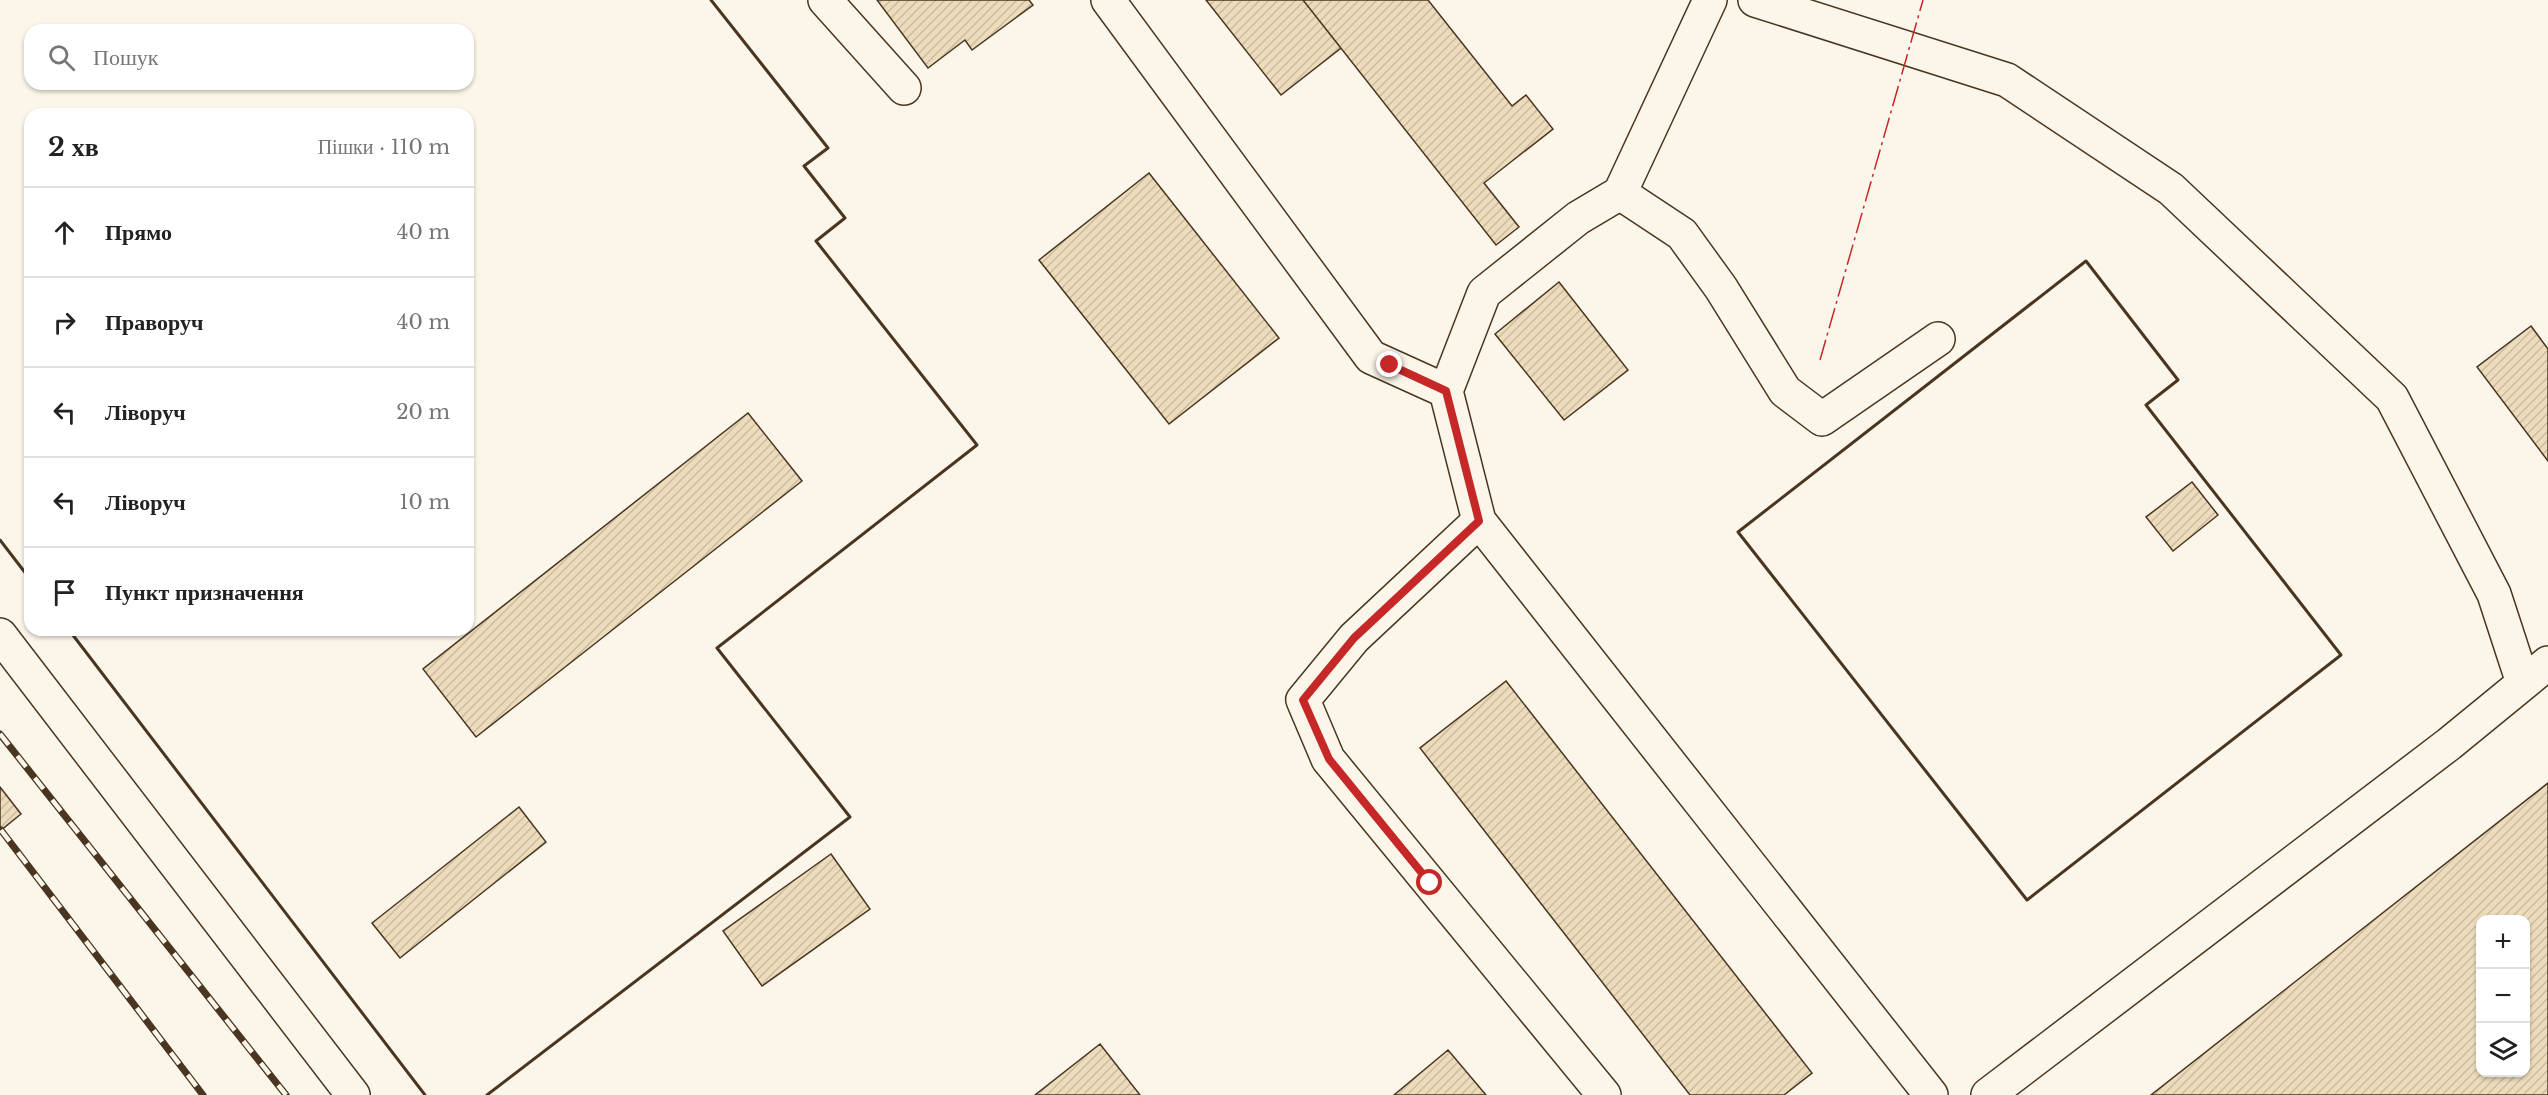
<!DOCTYPE html>
<html lang="uk">
<head>
<meta charset="utf-8">
<style>
	body { margin:0; font-family:"Libre Baskerville",serif; background:#f6f6f6; color:#222 }
	.controls { position:absolute; right:18px; bottom:18px; display:grid; overflow:hidden; border-radius:12px; box-shadow:0 2px 4px #0004 }
	.controls button { width:54px; height:54px; display:grid; place-items:center; padding:0; border:0; border-bottom:2px solid #e0e0e0; background:#fff; color:#222; font:30px sans-serif }
	.stop { position:absolute; width:18px; height:18px; margin:-14px; border:4px solid #c62828; border-radius:50%; background:#fff }
	.stop.end { background:#c62828; border-color:#fff; box-shadow:0 2px 6px #0008 }
	.list { margin:0; padding:0; list-style:none }
	h2 { display:flex; justify-content:space-between; align-items:center; height:78px; margin:0; padding:0 24px; font-size:26px }
	h2 small { font-size:20px; font-weight:400; color:#767676 }
	.list li { display:grid; grid-template-columns:39px 1fr auto; gap:18px; align-items:center; box-sizing:border-box; height:90px; padding:0 24px; border-top:2px solid #e0e0e0 }
	.list b { display:block; font-size:22px; white-space:nowrap }
	.list em { font-size:20px; font-style:normal; color:#767676 }
	.icon { flex:none; width:33px; height:33px; fill:none; stroke:currentColor; stroke-width:2; stroke-linecap:round; stroke-linejoin:round }
	.map { position:relative; flex:none; width:2548px; height:1095px; overflow:hidden }
	.search { position:absolute; background:#fff; box-shadow:0 2px 4px #0004; left:24px; top:24px; width:450px; height:66px; display:flex; align-items:center; gap:15px; box-sizing:border-box; padding:0 21px; border-radius:18px; color:#767676; font-size:22px }
	.panel { position:absolute; background:#fff; box-shadow:0 2px 4px #0004; left:24px; top:108px; width:450px; height:528px; border-radius:18px }
	.map>svg:first-child { display:block }
</style>
</head>
<body>
<div class="map">
<svg width="2548" height="1095" viewBox="0 0 2548 1095">
	<defs>
		<pattern id="building-hatch" width="6" height="6" patternUnits="userSpaceOnUse" patternTransform="scale(1.5)"><rect width="6" height="6" fill="#ecdcbc"/><path d="M-1 1l2-2M0 6l6-6M5 7l2-2" fill="none" stroke="#ccbda1"/></pattern>
	</defs>
	<rect width="100%" height="100%" fill="#fbf6e9"/>
	<path fill="url(#building-hatch)" stroke="#4a3520" stroke-width="1.5" fill-rule="evenodd" d="M877,0H1029L1033,5L972,50L965,40L928,68Z
		M1206,0H1303L1341,48L1281,95Z
		M1303,0H1428L1512,106L1526,95L1553,129L1484,183L1519,227L1496,245Z
		M1149,173L1279,338L1169,424L1039,260Z
		M1559,282L1628,370L1564,420L1495,334Z
		M2531,326L2548,349V461L2477,367Z
		M748,413L802,481L476,737L423,669Z
		M2192,482L2218,515L2173,551L2146,517Z
		M1506,681L1812,1073L1784,1095H1690L1420,748Z
		M2548,783V1095H2151ZM2480,920H2526V1072H2480Z
		M0,787L21,814L0,831Z
		M519,807L546,842L400,958L372,923Z
		M831,854L870,909L762,986L723,931Z
		M1100,1044L1140,1095H1035Z
		M1448,1050L1486,1095H1394Z"/>
	<g fill="none" stroke-linecap="round" stroke-linejoin="round">
		<defs>
			<path id="minor" d="M825,0L904,88
				M1108,0L1371,357L1446,391
				M1710,0L1620,193L1578,218L1484,293L1446,391L1479,521L1931,1095
				M1755,0L2007,80L2171,189L2392,398L2494,594L2523,683
				M1620,193L1682,234L1721,288L1785,391L1822,419L1938,339
				M1479,521L1354,638L1303,700L1328,759L1604,1095
				M0,635L353,1095
				M1988,1095L2449,744L2548,663"/>
		</defs>
		<use href="#minor" stroke="#4a3520" stroke-width="36"/>
		<use href="#minor" stroke="#fbf6e9" stroke-width="33"/>
		<defs>
			<path id="rail" d="M0,734L286,1095
				M1,830L203,1095"/>
		</defs>
		<use href="#rail" stroke="#4a3520" stroke-width="7"/>
		<use href="#rail" stroke="#fbf6e9" stroke-width="4.5" stroke-dasharray="14" stroke-linecap="butt"/>
		<path stroke="#4a3520" stroke-width="3" d="M2086,261L2178,380L2146,405L2341,655L2027,900L1738,532Z
			M0,540L30,579
			M69,630L425,1095
			M487,1095L850,817L717,648L977,445L816,241L845,218L804,166L828,148L711,0"/>
		<path stroke="#c62828" stroke-width="1.5" stroke-dasharray="21 4.5 3 4.5" stroke-linecap="butt" d="M1820,360L1923,0"/>
	</g>
	<g fill="none" stroke-linecap="round" stroke-linejoin="round">
		<path stroke="#c62828" stroke-width="8" d="M1390,365L1446,391L1479,521L1354,638L1303,700L1329,759L1430,883"/>
	</g>
</svg>
<div class="controls">
<button>+</button>
<button>−</button>
<button><svg class="icon" aria-label="layers" viewBox="0 0 24 24"><path d="M12 4l9 5-9 5-9-5zM3 14l9 5 9-5"/></svg></button>
</div>
<div class="stop" style="left:1430px;top:883px"></div>
<div class="stop end" style="left:1390px;top:365px"></div>
<div class="search"><svg class="icon" aria-label="search" viewBox="0 0 24 24"><circle cx="10" cy="10" r="6"/><path d="M15 15l6 6"/></svg>Пошук</div>
<section class="panel">
<h2>2 хв<small>Пішки · 110 m</small></h2>
<ul class="list">
<li><svg class="icon" aria-label="ahead" viewBox="0 0 24 24"><path d="M12 20V5M6 11l6-6 6 6"/></svg><div><b>Прямо</b></div><em>40 m</em></li>
<li><svg class="icon" aria-label="right" viewBox="0 0 24 24"><path d="M7 20v-9h11M14 6l5 5-5 5"/></svg><div><b>Праворуч</b></div><em>40 m</em></li>
<li><svg class="icon" aria-label="left" viewBox="0 0 24 24"><path d="M17 20v-9H6M10 6l-5 5 5 5"/></svg><div><b>Ліворуч</b></div><em>20 m</em></li>
<li><svg class="icon" aria-label="left" viewBox="0 0 24 24"><path d="M17 20v-9H6M10 6l-5 5 5 5"/></svg><div><b>Ліворуч</b></div><em>10 m</em></li>
<li><svg class="icon" aria-label="arrive" viewBox="0 0 24 24"><path d="M6 21V4h12l-3 4 3 4H6"/></svg><div><b>Пункт призначення</b></div></li>
</ul>
</section>
</div>
</body>
</html>
